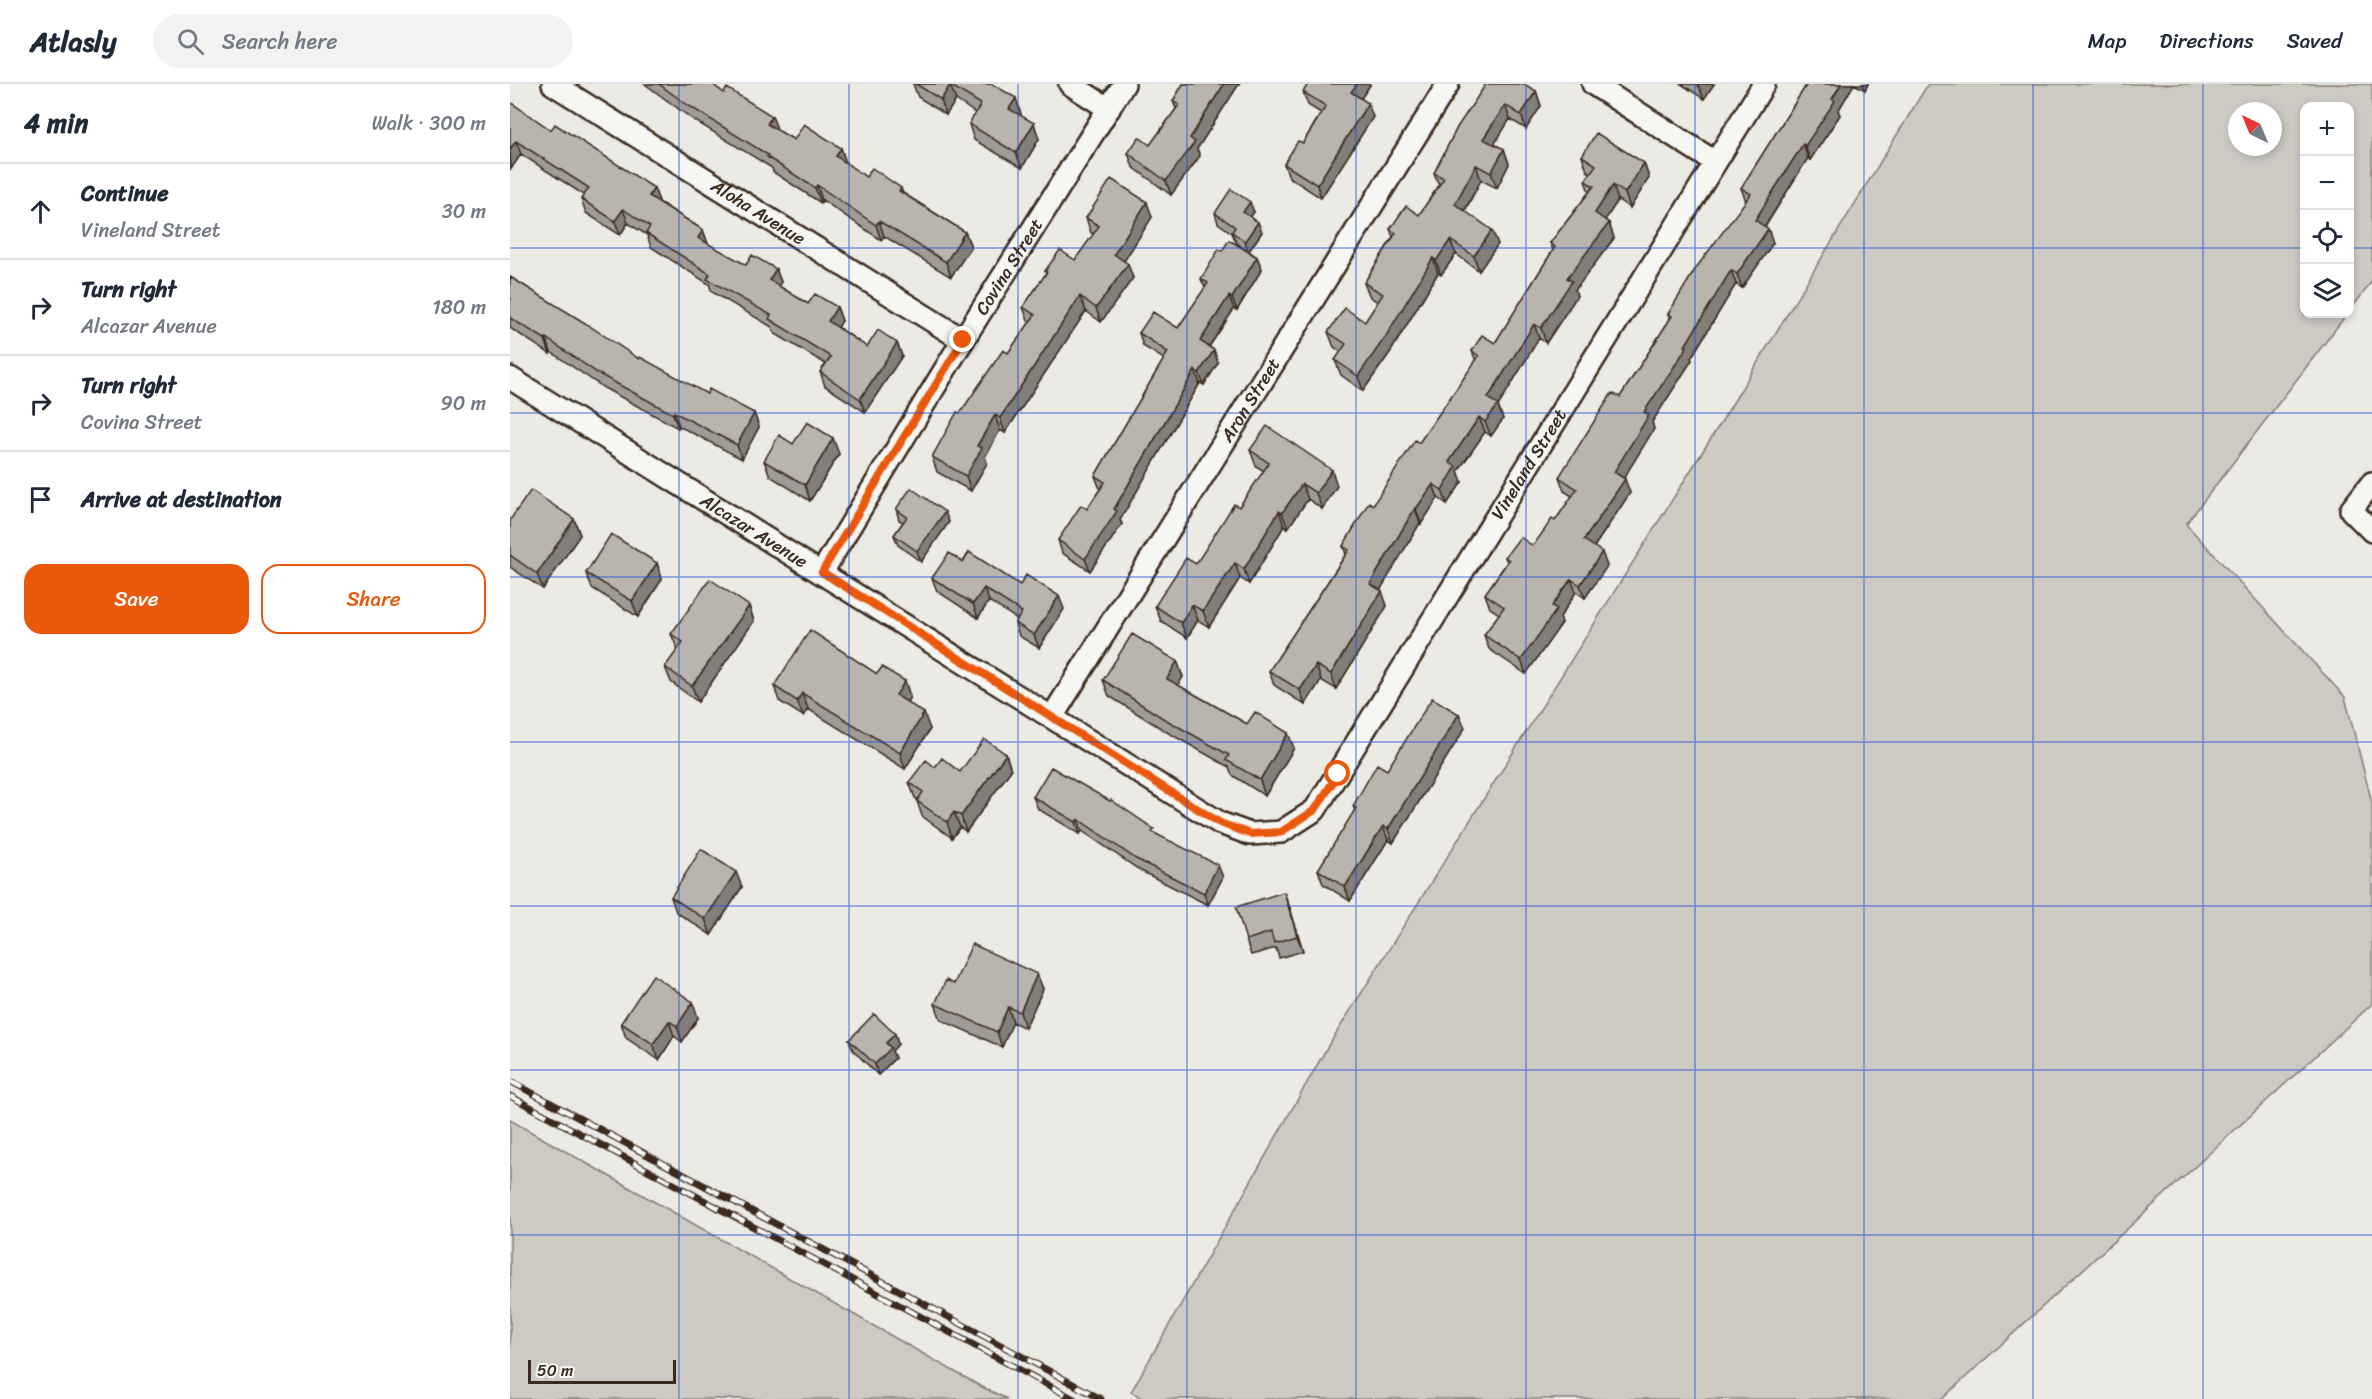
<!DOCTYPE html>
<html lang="en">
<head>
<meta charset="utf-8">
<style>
	body { margin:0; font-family:Sriracha,sans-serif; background:#f2f2f3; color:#1f2937 }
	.controls { position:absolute; right:18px; top:18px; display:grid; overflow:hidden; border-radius:12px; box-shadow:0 3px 9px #0003 }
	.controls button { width:54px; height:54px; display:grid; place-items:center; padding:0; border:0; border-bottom:2px solid #e0e1e3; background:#fff; color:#1f2937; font:30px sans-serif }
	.compass { position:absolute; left:1718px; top:18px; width:54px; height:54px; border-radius:50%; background:#fff; box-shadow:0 3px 9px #0003; rotate:317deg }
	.scale { position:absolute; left:18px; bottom:15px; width:148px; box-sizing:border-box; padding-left:6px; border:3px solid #3b2a1e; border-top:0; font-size:16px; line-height:21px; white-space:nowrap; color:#3b2a1e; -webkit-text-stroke:4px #f6f6f2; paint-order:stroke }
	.stop { position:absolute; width:18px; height:18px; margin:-14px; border:4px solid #ea580c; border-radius:50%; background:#fff }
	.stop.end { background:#ea580c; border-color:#fff; box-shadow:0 2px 6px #0008 }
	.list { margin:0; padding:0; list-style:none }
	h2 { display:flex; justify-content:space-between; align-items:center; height:78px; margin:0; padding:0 24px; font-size:26px }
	h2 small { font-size:20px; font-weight:400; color:#747a83 }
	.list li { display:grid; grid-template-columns:39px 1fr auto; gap:18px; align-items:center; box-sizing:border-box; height:96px; padding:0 24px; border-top:2px solid #e0e1e3 }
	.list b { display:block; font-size:22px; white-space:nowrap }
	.list p { margin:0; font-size:20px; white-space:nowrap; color:#747a83 }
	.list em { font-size:20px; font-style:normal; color:#747a83 }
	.actions { display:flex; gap:12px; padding:18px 24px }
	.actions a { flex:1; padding:14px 0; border:2px solid #ea580c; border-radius:18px; text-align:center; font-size:21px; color:#ea580c }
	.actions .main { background:#ea580c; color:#fff }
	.icon { flex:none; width:33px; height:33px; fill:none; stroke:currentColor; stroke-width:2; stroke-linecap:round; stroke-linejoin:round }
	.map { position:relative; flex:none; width:1862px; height:1315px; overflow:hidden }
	header { display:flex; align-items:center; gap:36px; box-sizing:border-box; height:84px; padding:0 30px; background:#fff; border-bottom:2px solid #e0e1e3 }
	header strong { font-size:28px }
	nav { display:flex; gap:33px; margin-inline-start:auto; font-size:21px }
	.search { width:420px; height:54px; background:#f2f2f3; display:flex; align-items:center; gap:15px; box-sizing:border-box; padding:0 21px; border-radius:33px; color:#747a83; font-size:22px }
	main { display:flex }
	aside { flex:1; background:#fff }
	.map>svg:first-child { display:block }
</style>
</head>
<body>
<header>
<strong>Atlasly</strong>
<div class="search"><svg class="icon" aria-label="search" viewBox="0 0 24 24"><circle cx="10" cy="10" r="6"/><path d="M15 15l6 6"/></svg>Search here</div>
<nav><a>Map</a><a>Directions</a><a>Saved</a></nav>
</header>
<main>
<aside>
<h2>4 min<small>Walk · 300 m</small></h2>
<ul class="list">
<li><svg class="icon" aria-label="ahead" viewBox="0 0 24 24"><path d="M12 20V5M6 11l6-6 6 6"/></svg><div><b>Continue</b><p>Vineland Street</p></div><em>30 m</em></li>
<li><svg class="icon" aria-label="right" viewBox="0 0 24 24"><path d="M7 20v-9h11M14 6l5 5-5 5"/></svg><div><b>Turn right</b><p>Alcazar Avenue</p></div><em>180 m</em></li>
<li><svg class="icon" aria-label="right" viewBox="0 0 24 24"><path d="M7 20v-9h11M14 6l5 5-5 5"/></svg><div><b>Turn right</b><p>Covina Street</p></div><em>90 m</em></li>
<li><svg class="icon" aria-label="arrive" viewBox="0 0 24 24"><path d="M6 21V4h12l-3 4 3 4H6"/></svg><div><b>Arrive at destination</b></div></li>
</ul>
<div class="actions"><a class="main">Save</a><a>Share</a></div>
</aside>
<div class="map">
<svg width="1862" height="1315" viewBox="0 0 1862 1315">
	<rect width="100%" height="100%" fill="#ebeae5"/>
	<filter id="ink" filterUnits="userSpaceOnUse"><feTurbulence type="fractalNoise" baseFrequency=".0167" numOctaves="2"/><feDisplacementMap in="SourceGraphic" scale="12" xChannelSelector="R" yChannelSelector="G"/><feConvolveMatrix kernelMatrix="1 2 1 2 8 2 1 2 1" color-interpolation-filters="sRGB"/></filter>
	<g filter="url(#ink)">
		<path fill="#cdcac4" stroke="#847a71" stroke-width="1.5" fill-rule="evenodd" d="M1418,0H1862V197L1840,227V22H1794V230H1837L1676,440L1835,613L1862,719V920L1432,1315H634L621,1308L818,962L1210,340ZM1727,27H1763V63H1727Z
			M0,1036L470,1302L497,1315H0Z"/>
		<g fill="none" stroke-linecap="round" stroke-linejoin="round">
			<defs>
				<g id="minor">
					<path id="s1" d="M43,0L453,256"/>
					<path d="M560,0L599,25"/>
					<path d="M1083,0L1205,78"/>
					<path id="s2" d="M0,294L710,739L740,750L771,748L805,726L1254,0"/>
					<path d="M1862,399L1841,426L1862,447"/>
					<path id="s3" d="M312,488L453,256L614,0"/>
					<path id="s4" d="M542,633L938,0"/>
				</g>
			</defs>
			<use href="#minor" stroke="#3b2a1e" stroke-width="26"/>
			<use href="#minor" stroke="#f6f6f2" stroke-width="21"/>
			<defs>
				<path id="rail" d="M0,997L591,1315
					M0,1012L564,1315"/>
			</defs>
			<use href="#rail" stroke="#3b2a1e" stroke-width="7"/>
			<use href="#rail" stroke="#f6f6f2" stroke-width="4.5" stroke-dasharray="14" stroke-linecap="butt"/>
		</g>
		<path fill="#a09b96" stroke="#3b2a1e" stroke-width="1.5" d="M135,0H202L214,9L262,32L267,46L284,56L331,64L336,79L356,93L391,104L393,109L455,148L461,163L441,193L374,152L371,156L312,116L311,119L263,88L262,84L182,35Z
			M403,0H482L511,30L510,31L529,55L512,84L464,56L459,40L465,29L446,16L436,31L408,13Z
			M673,0H729L687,65L690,72L661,111L623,83L618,69L640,61L666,25L663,17Z
			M1171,0H1204L1194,15Z
			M1297,0H1344L1328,27L1330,31L1300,76L1298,74L1255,143L1258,145L1263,159L1232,204L1226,200L1181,274L1182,276L1142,338L1144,345L1113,394L1120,409L1084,463L1097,482L1075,514L1066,508L1050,533L1052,539L1016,590L979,565L974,551L989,530L980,524L975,510L997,478L995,473L1023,462L1045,437L1062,412L1054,407L1049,393L1110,313L1160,235L1158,230L1236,117L1231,104Z
			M1344,0H1358L1355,6Z
			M860,1L851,14L863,33L811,114L779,93L774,80L793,59L811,29L798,21L793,8Z
			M1026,7L1031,22L1016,45L1000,35L984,60L994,65L999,80L987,104L971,96L955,127L988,160L969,187L946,170L931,191L928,189L881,267L853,307L831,291L825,276L831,268L824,263L818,248L855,238L868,218L860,213L854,199L883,153L880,145L909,131L929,101L924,89L948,42Z
			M0,18L41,46L144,104L149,118L193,146L198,160L236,181L266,185L271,198L269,202L298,220L327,223L332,237L328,243L357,263L387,259L392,272L355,328L315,302L310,288L316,280L264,249L262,243L202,208L199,200L141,163L137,151L118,139L110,151L76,129L71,115L74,111L11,70L1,85L0,84Z
			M1072,72L1134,79L1139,94L1120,124L1108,116L1095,136L1099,139L1104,154L1065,206L1067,212L1036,259L1029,254L988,322L993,335L981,352L975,348L948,387L952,398L937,420L928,414L911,440L910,439L870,506L877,522L826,605L811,596L795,621L764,601L759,587L836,470L833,462L909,359L966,277L962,267L985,259L1043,166L1040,159L1079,108L1075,97L1081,89L1077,87Z
			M744,128L740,133L752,148L739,167L747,173L752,185L727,226L724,225L699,263L704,266L708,279L694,301L690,299L610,436L612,440L580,487L552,469L548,456L577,425L590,405L585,392L654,275L633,262L629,249L668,244L695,204L691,195L712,167L734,165L726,158L722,149L708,139L705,129Z
			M642,133L614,177L623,194L591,238L576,227L495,349L490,346L475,373L477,379L461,407L427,388L422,373L450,329L498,269L520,238L518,237L513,223L536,190L535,187L565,176L584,150L581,149L576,134Z
			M0,193L129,275L197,310L244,329L249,343L232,375L169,342L168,344L94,304L41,268L40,270L0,244Z
			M283,360L329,370L300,417L260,392L254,377Z
			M740,366L827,402L812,425L798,415L778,444L774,442L739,500L730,494L699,543L688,536L677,554L651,537L645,522L686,480L729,423L754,387L746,382Z
			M386,425L439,438L411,478L388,461L384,451L393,438L389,436Z
			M64,435L70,451L33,505L0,483V436Z
			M453,478L510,501L554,525L529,564L509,552L505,539L507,535L479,517L468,534L427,507L422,494Z
			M147,479L152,495L128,533L82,504L76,489Z
			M239,522L244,537L188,618L161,598L155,583L168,566L161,550Z
			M667,577L673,593L668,601L737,640L784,664L755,712L722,691L719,683L657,648L599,612L593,596Z
			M367,590L395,597L400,613L397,618L420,645L395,685L298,625L293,632L269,617L264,602Z
			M949,630L955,644L883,759L878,756L840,817L813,800L808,786L845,727L843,722L877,686Z
			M496,670L501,686L456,748L450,743L442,754L412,732L407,717V715L405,714L399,698L425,683L450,688Z
			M523,713L646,750L713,793L698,821L631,787L572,747L570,750L528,725Z
			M232,803L201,851L166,828L161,813Z
			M780,824L793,867L769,874L766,864L741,871L736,856Z
			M527,890L533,905L515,944L503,938L492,963L431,936L425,920L444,900Z
			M188,934L172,958L164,952L149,976L116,954L111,939Z
			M385,950L388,960L382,967L385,974L368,991L343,966L339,956Z"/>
		<path fill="#827e7a" stroke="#3b2a1e" stroke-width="1.5" d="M714,0H729L687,65L690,72L661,111L656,97L680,54Z
			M847,0H859L860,1L846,22L841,8Z
			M1189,0H1204L1194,15L1188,1Z
			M1331,0H1344L1328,27L1330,31L1300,76L1295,62Z
			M1352,0H1358L1355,6Z
			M440,1L446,16L436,31L431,16Z
			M1026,7L1031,22L1016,45L1011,31Z
			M506,14L511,30L505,40L499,25Z
			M858,19L863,33L811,114L807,101Z
			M995,21L1000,35L979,69L973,55Z
			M262,32L268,47L257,40Z
			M524,39L529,55L512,84L506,69Z
			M6,57L11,70L1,85L0,65Z
			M1293,60L1298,74L1250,150L1245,136Z
			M331,64L336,79L326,72Z
			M994,65L999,80L987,104L981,89Z
			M1134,79L1139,94L1120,124L1115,109Z
			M966,81L971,96L950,135L945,120Z
			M307,101L312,116L311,119L305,104Z
			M1103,101L1108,116L1090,144L1085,129Z
			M144,104L149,117L144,125L139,112Z
			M637,118L642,133L609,185L604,170Z
			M740,118L744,128L737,138L733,128Z
			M113,125L118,139L110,151L105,137Z
			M369,137L374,152L371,156L366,141Z
			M748,138L752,148L738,168L735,157Z
			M1099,139L1104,154L1065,206L1067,212L1036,259L1031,244L1057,194Z
			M1258,145L1263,159L1232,204L1227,190Z
			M193,146L198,160L188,154Z
			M982,146L988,160L969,187L964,172Z
			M455,148L461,163L441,193L436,178Z
			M940,156L946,170L931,191L926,177Z
			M747,173L752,185L727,226L722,214Z
			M923,174L928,189L881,267L853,307L848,292Z
			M618,180L623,194L591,238L586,224Z
			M266,185L271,198L264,210L259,196Z
			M1221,186L1226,200L1181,274L1182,276L1142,338L1144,345L1109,402L1104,388L1134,328Z
			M570,212L576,227L495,349L490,334Z
			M719,212L724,225L694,270L690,257Z
			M327,223L332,237L323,251L318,237Z
			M1024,240L1029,254L988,322L993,335L981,352L975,338L978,314Z
			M36,254L41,268L40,270L35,255Z
			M387,259L392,272L355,328L350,315Z
			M704,266L708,279L694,301L689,289Z
			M685,286L690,299L610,436L612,440L580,487L575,475Z
			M164,328L169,342L168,344L163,330Z
			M244,329L249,343L232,375L227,361Z
			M485,331L490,346L475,373L477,379L461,407L456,392L467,362Z
			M969,333L975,348L948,387L952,398L937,420L932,406L939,378Z
			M323,354L329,370L300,417L295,401Z
			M822,386L827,402L812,425L806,409Z
			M1115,395L1120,409L1079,470L1074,456Z
			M792,400L798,415L778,444L772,429Z
			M923,400L928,414L911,440L906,425Z
			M905,424L910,439L865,515L860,500Z
			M769,427L774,442L739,500L734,485Z
			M435,428L439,438L411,478L407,467Z
			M64,435L70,451L33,505L27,490Z
			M1092,468L1097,482L1075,514L1070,501Z
			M147,479L152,495L128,533L122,517Z
			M725,479L730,494L699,543L693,527Z
			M1061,495L1066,508L1050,533L1052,539L1016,590L1011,576L1042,522Z
			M474,504L479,517L468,534L463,520Z
			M872,507L877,522L826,605L821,590Z
			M549,512L554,525L529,564L524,551Z
			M682,521L688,536L677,554L671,539Z
			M239,522L244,537L188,618L182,602Z
			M667,577L673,593L662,610L657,595Z
			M806,581L811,596L795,621L790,606Z
			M395,597L400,613L391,627L386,611Z
			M292,609L298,625L293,632L287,617Z
			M414,629L420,645L395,685L390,669Z
			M949,630L955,644L883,759L878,745Z
			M778,649L784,664L755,712L750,696Z
			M496,670L501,686L456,748L451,732Z
			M444,728L450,743L442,754L437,738Z
			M568,735L572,747L570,750L566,738Z
			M873,742L878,756L840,817L835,803Z
			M708,781L713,793L698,821L694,809Z
			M226,788L232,803L201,851L195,835Z
			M774,808L780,824L793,867L787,852Z
			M527,890L533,905L515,944L510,928Z
			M183,918L188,934L172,958L167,942Z
			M498,923L503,938L492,963L487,948Z
			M159,937L164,952L149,976L143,960Z
			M385,950L388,960L382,967L385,974L368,991L365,980L376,959Z"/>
		<path fill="#bab4ae" stroke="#3b2a1e" stroke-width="1.5" d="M149,0H202L214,9L217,4L262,32L257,40L284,56L294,40L331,64L326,72L356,93L362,84L391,104L389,107L455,148L436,178L369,137L366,141L307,101L305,104L257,73L258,71L176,20Z
			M406,0H482L506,14L499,25L524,39L506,69L459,40L471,20L440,1L431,16Z
			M673,0H714L680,54L685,58L656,97L618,69L629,53L640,61L669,21L663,17Z
			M798,0H847L841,8L858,19L807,101L774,80L788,57L793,59L816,22L793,8Z
			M976,0H1014L1026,7L1011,31L995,21L973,55L994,65L981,89L966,81L945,120L982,146L964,172L940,156L926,177L923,174L876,252L848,292L825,276L836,260L818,248L835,224L855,238L873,210L854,199L886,149L880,145L896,122L909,131L934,94L924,89L948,42Z
			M1297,0H1331L1322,15L1325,17L1295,62L1293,60L1245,136L1258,145L1227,190L1221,186L1175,262L1177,263L1134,328L1139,331L1104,388L1115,395L1074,456L1092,468L1070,501L1061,495L1042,522L1047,525L1011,576L974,551L994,523L975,510L999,476L995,473L1010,453L1023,462L1042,435L1045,437L1067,405L1049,393L1102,309L1110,313L1162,232L1158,230L1186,184L1241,110L1231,104Z
			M0,18L41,46L45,40L144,104L139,112L193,146L188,154L236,181L242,171L266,185L259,196L298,220L305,210L327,223L318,237L357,263L368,246L387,259L350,315L310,288L321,273L259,235L261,231L197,195L200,190L136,149L140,143L113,125L105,137L71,115L79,104L6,57L0,65Z
			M1086,49L1134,79L1115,109L1103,101L1085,129L1099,139L1057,194L1062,197L1031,244L1024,240L978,314L988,321L975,338L969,333L939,378L946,383L932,406L923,400L906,425L905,424L860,500L872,507L821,590L806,581L790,606L759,587L839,466L833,462L859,418L863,421L905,356L909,359L969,272L962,267L972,251L985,259L1045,163L1040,159L1084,102L1075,97L1086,81L1072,72Z
			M601,95L637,118L604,170L618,180L586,224L570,212L490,334L485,331L467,362L472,364L456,392L422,373L447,328L450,329L493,266L498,269L525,231L513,223L537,188L535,187L550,166L565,176L589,142L576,134Z
			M721,105L740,118L733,128L748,138L735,157L722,148L725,143L705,129Z
			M719,156L747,173L722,214L719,212L690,257L704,266L689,289L685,286L604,425L607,427L575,475L548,456L571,421L577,425L595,398L585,392L658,268L629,249L643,228L668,244L698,199L691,195L709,165L712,167Z
			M0,193L75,239L129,275L130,273L197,310L199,305L244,329L227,361L164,328L163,330L89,290L36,254L35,255L0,234V217L1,215L0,214Z
			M297,338L323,354L295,401L254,377L269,351L283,360Z
			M757,342L822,386L806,409L792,400L772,429L769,427L734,485L725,479L693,527L682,521L671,539L645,522L676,474L686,480L724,420L729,423L759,379L740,366Z
			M401,404L435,428L407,467L384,451L397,433L386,425Z
			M21,406L64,435L27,490L0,471V436Z
			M101,450L147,479L122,517L76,489Z
			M459,468L510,501L516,491L549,512L524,551L505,539L512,528L474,504L463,520L422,494L439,469L453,478Z
			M200,495L239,522L182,602L155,583L173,558L161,550Z
			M300,546L367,590L372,583L395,597L386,611L414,629L390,669L292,609L287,617L264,602Z
			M622,550L667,577L657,595L737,640L745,628L778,649L750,696L716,676L719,671L651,633L593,596Z
			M922,614L949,630L878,745L873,742L835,803L808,786L846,724L843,722L867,680L877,686Z
			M474,655L496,670L451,732L444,728L437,738L407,717L413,708L399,698L416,676L425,683L432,674L450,688Z
			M541,683L600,717L601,716L644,745L642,748L708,781L694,809L626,775L568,735L566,738L523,713Z
			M191,765L226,788L195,835L161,813Z
			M774,808L787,852L764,859L761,848L736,856L726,823Z
			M462,860L527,890L510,928L498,923L487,948L425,920L436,896L444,900Z
			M143,891L183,918L167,942L159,937L143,960L111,939Z
			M364,930L385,950L376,959L381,964L365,980L339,956Z"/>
	</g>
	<g fill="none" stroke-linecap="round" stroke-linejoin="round" filter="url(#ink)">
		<path stroke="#ea580c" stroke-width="8" d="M453,256L312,488L710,739L740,750L771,748L805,726L828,690"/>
	</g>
	<path fill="none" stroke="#1d4ed8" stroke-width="1.5" stroke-opacity="0.55" d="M169,0V1315M339,0V1315M508,0V1315M677,0V1315M846,0V1315M1016,0V1315M1185,0V1315M1354,0V1315M1523,0V1315M1693,0V1315M0,164H1794M1840,164H1862M0,329H1862M0,493H1862M0,658H1862M0,822H1862M0,986H1862M0,1151H1862"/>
	<g text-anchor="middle" stroke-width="4.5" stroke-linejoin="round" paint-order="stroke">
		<g font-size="18" fill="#3b2a1e" stroke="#f6f6f2">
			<text dy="6" stroke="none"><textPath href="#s1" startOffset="242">Aloha Avenue</textPath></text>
			<text dy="6" stroke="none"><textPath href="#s3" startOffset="358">Covina Street</textPath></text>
			<text dy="6" stroke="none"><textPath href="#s4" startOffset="374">Aron Street</textPath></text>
			<text dy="6" stroke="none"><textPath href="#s2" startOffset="1348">Vineland Street</textPath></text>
			<text dy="6" stroke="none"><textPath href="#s2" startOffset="288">Alcazar Avenue</textPath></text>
		</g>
	</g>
</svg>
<div class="controls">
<button>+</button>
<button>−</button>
<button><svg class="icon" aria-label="locate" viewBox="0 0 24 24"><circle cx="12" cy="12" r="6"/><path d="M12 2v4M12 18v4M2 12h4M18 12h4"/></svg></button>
<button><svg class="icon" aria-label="layers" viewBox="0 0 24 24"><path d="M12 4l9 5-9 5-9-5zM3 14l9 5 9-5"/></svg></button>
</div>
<svg class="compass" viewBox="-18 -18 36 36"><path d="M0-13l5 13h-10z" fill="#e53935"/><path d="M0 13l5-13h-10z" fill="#747a83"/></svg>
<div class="scale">50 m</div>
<div class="stop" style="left:828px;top:690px"></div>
<div class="stop end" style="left:453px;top:256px"></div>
</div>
</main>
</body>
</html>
